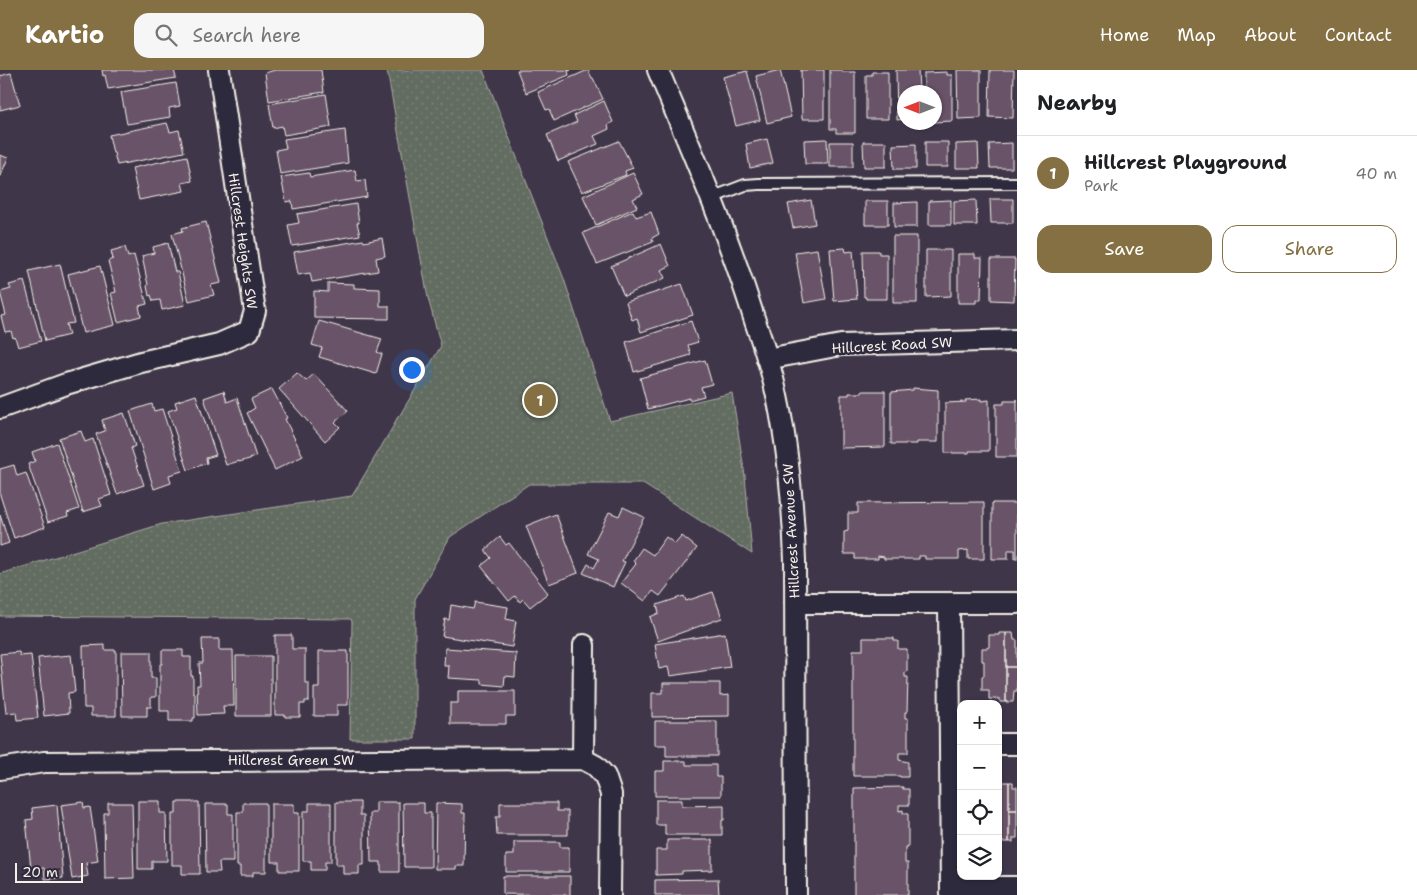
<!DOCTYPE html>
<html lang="en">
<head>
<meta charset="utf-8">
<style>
	body { margin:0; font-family:"Shantell Sans",sans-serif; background:#f6f6f6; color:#202124 }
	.controls { position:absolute; right:15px; bottom:15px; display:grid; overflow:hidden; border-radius:10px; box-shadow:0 1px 4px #0004 }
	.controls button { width:45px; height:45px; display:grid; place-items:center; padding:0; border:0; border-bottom:1px solid #e0e0e0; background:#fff; color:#202124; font:25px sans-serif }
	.compass { position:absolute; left:897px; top:15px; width:45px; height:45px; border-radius:50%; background:#fff; box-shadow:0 1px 4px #0004; rotate:270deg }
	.scale { position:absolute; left:15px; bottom:12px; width:68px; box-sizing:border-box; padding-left:5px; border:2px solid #f4f1e8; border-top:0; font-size:14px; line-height:18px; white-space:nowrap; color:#f4f1e8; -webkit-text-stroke:4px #2f2a3d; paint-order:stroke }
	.you { position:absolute; left:411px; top:299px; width:18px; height:18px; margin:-12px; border:4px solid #fff; border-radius:50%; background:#1a73e8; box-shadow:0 0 0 8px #1a73e833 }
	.badge { display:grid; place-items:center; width:32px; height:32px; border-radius:50%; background:#847042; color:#fff; font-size:16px; font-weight:700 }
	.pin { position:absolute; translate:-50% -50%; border:2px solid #fff; box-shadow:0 1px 5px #0006 }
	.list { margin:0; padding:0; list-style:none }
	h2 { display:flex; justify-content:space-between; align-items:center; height:65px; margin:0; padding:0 20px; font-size:21px }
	h2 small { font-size:16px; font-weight:400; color:#757577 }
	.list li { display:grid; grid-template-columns:32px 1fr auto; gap:15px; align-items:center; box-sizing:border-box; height:75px; padding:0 20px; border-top:1px solid #e0e0e0 }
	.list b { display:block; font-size:19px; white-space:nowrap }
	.list p { margin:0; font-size:16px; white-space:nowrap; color:#757577 }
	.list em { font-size:16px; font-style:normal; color:#757577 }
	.actions { display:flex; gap:10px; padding:15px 20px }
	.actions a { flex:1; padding:11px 0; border:1px solid #847042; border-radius:15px; text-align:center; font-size:18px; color:#847042 }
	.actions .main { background:#847042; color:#fff }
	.icon { flex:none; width:28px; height:28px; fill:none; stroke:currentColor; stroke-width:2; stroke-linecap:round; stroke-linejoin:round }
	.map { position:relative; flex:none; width:1017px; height:825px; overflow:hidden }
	header { display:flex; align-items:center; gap:30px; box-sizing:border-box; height:70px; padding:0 25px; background:#847042; color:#fff }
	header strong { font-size:24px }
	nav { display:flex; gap:28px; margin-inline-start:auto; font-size:18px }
	.search { width:350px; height:45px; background:#f6f6f6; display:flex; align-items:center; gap:12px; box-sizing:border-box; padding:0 18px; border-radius:15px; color:#757577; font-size:19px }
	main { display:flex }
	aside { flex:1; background:#fff }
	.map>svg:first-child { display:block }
</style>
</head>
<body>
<header>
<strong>Kartio</strong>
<div class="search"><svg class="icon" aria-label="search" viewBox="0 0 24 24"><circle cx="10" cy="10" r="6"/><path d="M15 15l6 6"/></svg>Search here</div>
<nav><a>Home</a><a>Map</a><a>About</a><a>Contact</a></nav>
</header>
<main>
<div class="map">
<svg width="1017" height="825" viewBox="0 0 1017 825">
	<defs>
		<pattern id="park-dots" width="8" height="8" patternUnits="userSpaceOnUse" patternTransform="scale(1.25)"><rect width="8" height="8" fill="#626c60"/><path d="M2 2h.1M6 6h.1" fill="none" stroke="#798177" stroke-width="1.8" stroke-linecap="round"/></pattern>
	</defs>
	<rect width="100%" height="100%" fill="#40364a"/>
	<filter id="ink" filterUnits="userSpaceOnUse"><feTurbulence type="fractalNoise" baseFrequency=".02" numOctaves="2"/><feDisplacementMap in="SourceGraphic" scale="10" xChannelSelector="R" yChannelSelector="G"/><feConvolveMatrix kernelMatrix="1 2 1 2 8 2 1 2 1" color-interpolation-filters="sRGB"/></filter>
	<g filter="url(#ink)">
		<path fill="url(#park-dots)" stroke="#abaea4" d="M387,0H483L564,209L610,351L732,323L745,406L752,484L643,414H529L450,467L415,529V669H350L352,552L351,549L0,546V504L162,454L352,426L394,355L397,348L400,345L441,276L428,228Z"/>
		<path fill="#695368" stroke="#f4f1e8" d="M102,0H174L176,8L108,19L105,5L103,6Z
			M275,0H321L324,22L269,31L265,3Z
			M517,0H571L568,1L569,5L526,23Z
			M588,0L592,8H593L603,29L554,51L549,39L546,40L538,22Z
			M780,0L791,47L767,53L756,6Z
			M801,0H824V49H802Z
			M830,0H842V2H855V63H836V59H830Z
			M896,0H918L919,22H904V49L897,50Z
			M957,0H981V48L958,49Z
			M990,0H1014L1013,48L989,47Z
			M747,1L760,50L736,56L723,7Z
			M872,2H888V49H866V5H872Z
			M947,2V5H952V51L934,52V22H924V3Z
			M11,3L20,35L0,40V6Z
			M176,13L180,36L169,38L170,47L127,54L121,22Z
			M326,24L331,57L284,65L282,56L273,58L269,34Z
			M604,31L613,52L608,55L609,59L594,66L598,74L558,91L547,65L577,52L574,45Z
			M167,53L170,62L179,60L184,82L117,95L114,83H113L109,65Z
			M345,60L348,93L280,104L276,80L286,78L284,69Z
			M767,69L773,93L750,98L746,74Z
			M827,69L828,94H805L804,70Z
			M619,71L633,98L625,101L626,105L582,122L568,92Z
			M830,72H853V97H830Z
			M863,72H886V97H864Z
			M925,72H948V97H925Z
			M978,73L979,98H956V74Z
			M1012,73V98H990L989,74Z
			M916,74V99H894L893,75Z
			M0,85L8,88L0,107Z
			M187,86L192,111L182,113L184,121L139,130L132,98Z
			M355,100L357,111L365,110L367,127L293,139L292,131L286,132L281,107L309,103L310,107Z
			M633,103L643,124L633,129L637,137L596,155L583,126Z
			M990,129H1013V153H991Z
			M811,130L815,154L793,158L788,134Z
			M951,130V155H929V131Z
			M976,130L977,155H954V131Z
			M865,131H888V155H865Z
			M917,132V157H894V133Z
			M356,134L359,153H357L360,165L292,176L288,155L299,153L297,144Z
			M633,141L636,147L651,142L659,164L652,168L653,172L597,194L583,163Z
			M206,152L221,213L211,215L214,225L189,231L172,164L183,161L182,158Z
			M893,166H917V233H893Z
			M382,168L385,186L376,188L378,201L312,212L310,203L298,205L294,182L363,170L364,172Z
			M168,173L175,202H178L185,235L162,240L160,230L153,231L151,225L149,226L147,216L148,215L142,186L154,183L153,177Z
			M661,174L670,196L661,200L665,208L624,226L611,196Z
			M125,177L128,187L134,185L147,234L139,236L141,246L118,252L111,223L116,222L108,191L113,189L111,181Z
			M845,178L846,182L853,181L857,229L834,231L830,179Z
			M817,179L826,229L804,233L795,182Z
			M926,180H951V226L926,227Z
			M863,181H879V184H887V229H866V227H864Z
			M958,184H975V188H982L981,230H976V233H958Z
			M991,189H1015L1014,231L991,230Z
			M60,194L74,253L66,254L69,265L45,271L29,201Z
			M100,196L115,255L83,263L68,204Z
			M24,211L41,271L18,277L15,267L13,268L11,261L5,262L1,246L6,245L0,222L11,219L9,215Z
			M328,213L354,214V218L380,219V236H389V249L314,248V221L328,222Z
			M682,214L693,245L641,262L637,248L632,250L626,232Z
			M319,251L382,269L377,282L382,284L376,304L319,287L322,278L312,275Z
			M691,251L698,272L688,275L691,285L634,302L626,272Z
			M705,290L712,314L701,317L704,326L689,330V328L648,339L640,308Z
			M297,303L306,311L314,304L348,341L335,352L340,357L325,371L279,319Z
			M913,318L938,320V372H917V374H891V322L913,320Z
			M272,319L287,348L285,349L303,386L275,400L247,343L255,338L251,329Z
			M224,321L227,332L237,328L256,387L239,392V391L226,395L204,328Z
			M862,321H885V377L841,378V325H849V323H862Z
			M196,325L216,385L206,388L207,393L188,400L168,341L177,338L175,332Z
			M981,329V331L989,330V381H969V383H945V333L966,332L965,330Z
			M1017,329V387H996V334H1004V331H1017Z
			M152,334L154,341L162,339L182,401L169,405L171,413L154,419L130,341Z
			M124,343L135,376L131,378L144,415L117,424L96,364L105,361L102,350Z
			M81,361L85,372L93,369L111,425L99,429L102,436L83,442L59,368Z
			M57,373L79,439L67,443L68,446L48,452L28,394L35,391L32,382Z
			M14,395L17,406L26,403L45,457L14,468L0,425V399Z
			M984,432V489H968V480L959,481V489H925V486H919V489H884V487L878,486V489H855V484H844V462L848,461V443H858V433Z
			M992,433H1017V489H1015V480H1008V489H992Z
			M623,437L644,447L622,491L625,492L613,517L583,503L588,494L594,498L599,489L588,484L609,442L619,446Z
			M556,444L578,503L549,514L526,456Z
			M0,445L9,473L0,476Z
			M682,466L697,478L660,526L653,521L645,531L621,513L636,494L633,491L642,478L653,485L666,467L675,474Z
			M500,467L506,475L509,473L548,523L530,537L523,529L520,532L515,526L509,531L481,496L491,488L485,480Z
			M713,522L722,548L658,571L650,547L659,543L657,535L684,526L686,531Z
			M475,532L508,537L506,549L516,551L512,577L442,566L445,549L449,550L451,535L473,539Z
			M725,563L730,597L670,606L668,597L659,599L655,574Z
			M999,563H1006V632H1000V629H989V620H982V606H984V591H982V578H987L989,577V565H999Z
			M1006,563H1013L1014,570H1017V597H1006Z
			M275,565H292V579H305V613H309V631H305V634H300V647H285V645H275Z
			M863,568H894V571H898V579H907V602H905V607H908L907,642H905V648H908V683H899V690L908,692V707H900V706H853V580H863Z
			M202,569H219V580H233L234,636H223L224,644L198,645L197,615H200L199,593H203Z
			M105,575V580H116V646H91V638H84L83,576Z
			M445,578L516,583L515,607L505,606L504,616L482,614V610L448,608L449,596H444Z
			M162,580H183V587H191V606H193V623H195V648H193V651H169V641H160V594H162Z
			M319,581H348V635H337V646H314V618H319Z
			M19,582L20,586L31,585L38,648L17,650L16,642L6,643L0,584Z
			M121,582H151V608H156V627H151V637H147V646H122Z
			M71,585L75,622L68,623L69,643L44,646L38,588Z
			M236,586H271V646H236Z
			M1006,597H1017V621H1014L1013,632H1006Z
			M663,613H720V626L729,625V646L652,647V623H663Z
			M458,621H515V646H506V654H450V633H458Z
			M655,651H717V686H666V675H655Z
			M664,691H686V695H716V707H721V726H655V701H664Z
			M998,711L999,712H1009V772H1002V773H998Z
			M1009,712H1013V717H1017V740H1009Z
			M903,717V719H909V735H899V741L903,740V743H908V777H905V793H908V825H854V718Z
			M656,730H682V736L724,735V750H722V765H665V755H656Z
			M138,731H160V743H166L167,791H152V799H138Z
			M83,732L84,738L90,737L98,791L86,793L88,806L72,809L61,735Z
			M176,732H199L200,804H182V795H172V744H176Z
			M336,732H360V745H364V795H359V804H343V795H336Z
			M376,732H399V802H381V792H371L370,743H376Z
			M108,733H132L134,808L105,809L104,743H108Z
			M243,733H266V802H253V806H240V796H237V742H243Z
			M309,733H331V792H325V800H311V791H303V741H309Z
			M403,733H424V743H431V797H404Z
			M436,733L462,734V743H465L464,796H456V799H435Z
			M500,733H557V741H568V765H497L496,747H500Z
			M205,734H228V744H233V792H219L220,802H206Z
			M271,734H294V743H299V801H279V792H271Z
			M57,735L63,808L45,809L44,798L31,799L26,750L33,749L32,738Z
			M1009,740H1017V768H1013V772H1009Z
			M667,770H712V800L682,801V804L656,805V780H667Z
			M514,772H560V777H569V802H506V785H514Z
			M503,806H570V825L503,824Z
			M718,809L719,825H655V810Z"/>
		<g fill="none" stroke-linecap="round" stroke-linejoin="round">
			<defs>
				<path id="service" d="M711,128L745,115L759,114L1017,113"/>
				<path id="minor" d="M658,0C692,82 728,163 754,248C761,269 769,291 774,313C788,371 793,431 795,490L796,825
					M767,289L841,275L1017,270
					M0,338L66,314L141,292L219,274L249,261L255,241L219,0
					M795,533H1017
					M949,533L951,825
					M998,674H1017
					M583,689L584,575
					M0,699L44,692L583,689L596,696L605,706L611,724L610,825
					M951,817H1017"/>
			</defs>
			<use href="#service" stroke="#f4f1e8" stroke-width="14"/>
			<use href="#minor" stroke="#f4f1e8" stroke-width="24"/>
			<use href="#service" stroke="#2f2a3d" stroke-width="10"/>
			<use href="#minor" stroke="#2f2a3d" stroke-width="20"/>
		</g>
	</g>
	<g text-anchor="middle" stroke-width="5" stroke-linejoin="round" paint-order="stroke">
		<g font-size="14" fill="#f4f1e8" stroke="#2f2a3d">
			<text transform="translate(243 171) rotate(82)" y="5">Hillcrest Heights SW</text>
			<text transform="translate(892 275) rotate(-3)" y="5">Hillcrest Road SW</text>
			<text transform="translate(791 461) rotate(-93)" y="5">Hillcrest Avenue SW</text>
			<text x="291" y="695">Hillcrest Green SW</text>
		</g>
	</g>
</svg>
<div class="controls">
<button>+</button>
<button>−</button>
<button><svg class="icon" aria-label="locate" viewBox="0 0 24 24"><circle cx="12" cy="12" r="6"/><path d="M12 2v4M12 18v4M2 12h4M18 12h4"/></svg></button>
<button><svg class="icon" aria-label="layers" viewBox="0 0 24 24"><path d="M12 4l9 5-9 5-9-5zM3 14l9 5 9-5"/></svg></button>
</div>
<svg class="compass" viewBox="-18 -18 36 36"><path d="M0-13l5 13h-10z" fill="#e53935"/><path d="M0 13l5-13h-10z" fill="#757577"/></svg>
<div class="scale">20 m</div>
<div class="you"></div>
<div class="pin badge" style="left:540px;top:330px">1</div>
</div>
<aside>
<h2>Nearby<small></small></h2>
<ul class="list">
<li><span class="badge">1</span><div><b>Hillcrest Playground</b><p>Park</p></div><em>40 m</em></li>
</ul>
<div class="actions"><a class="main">Save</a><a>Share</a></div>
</aside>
</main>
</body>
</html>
